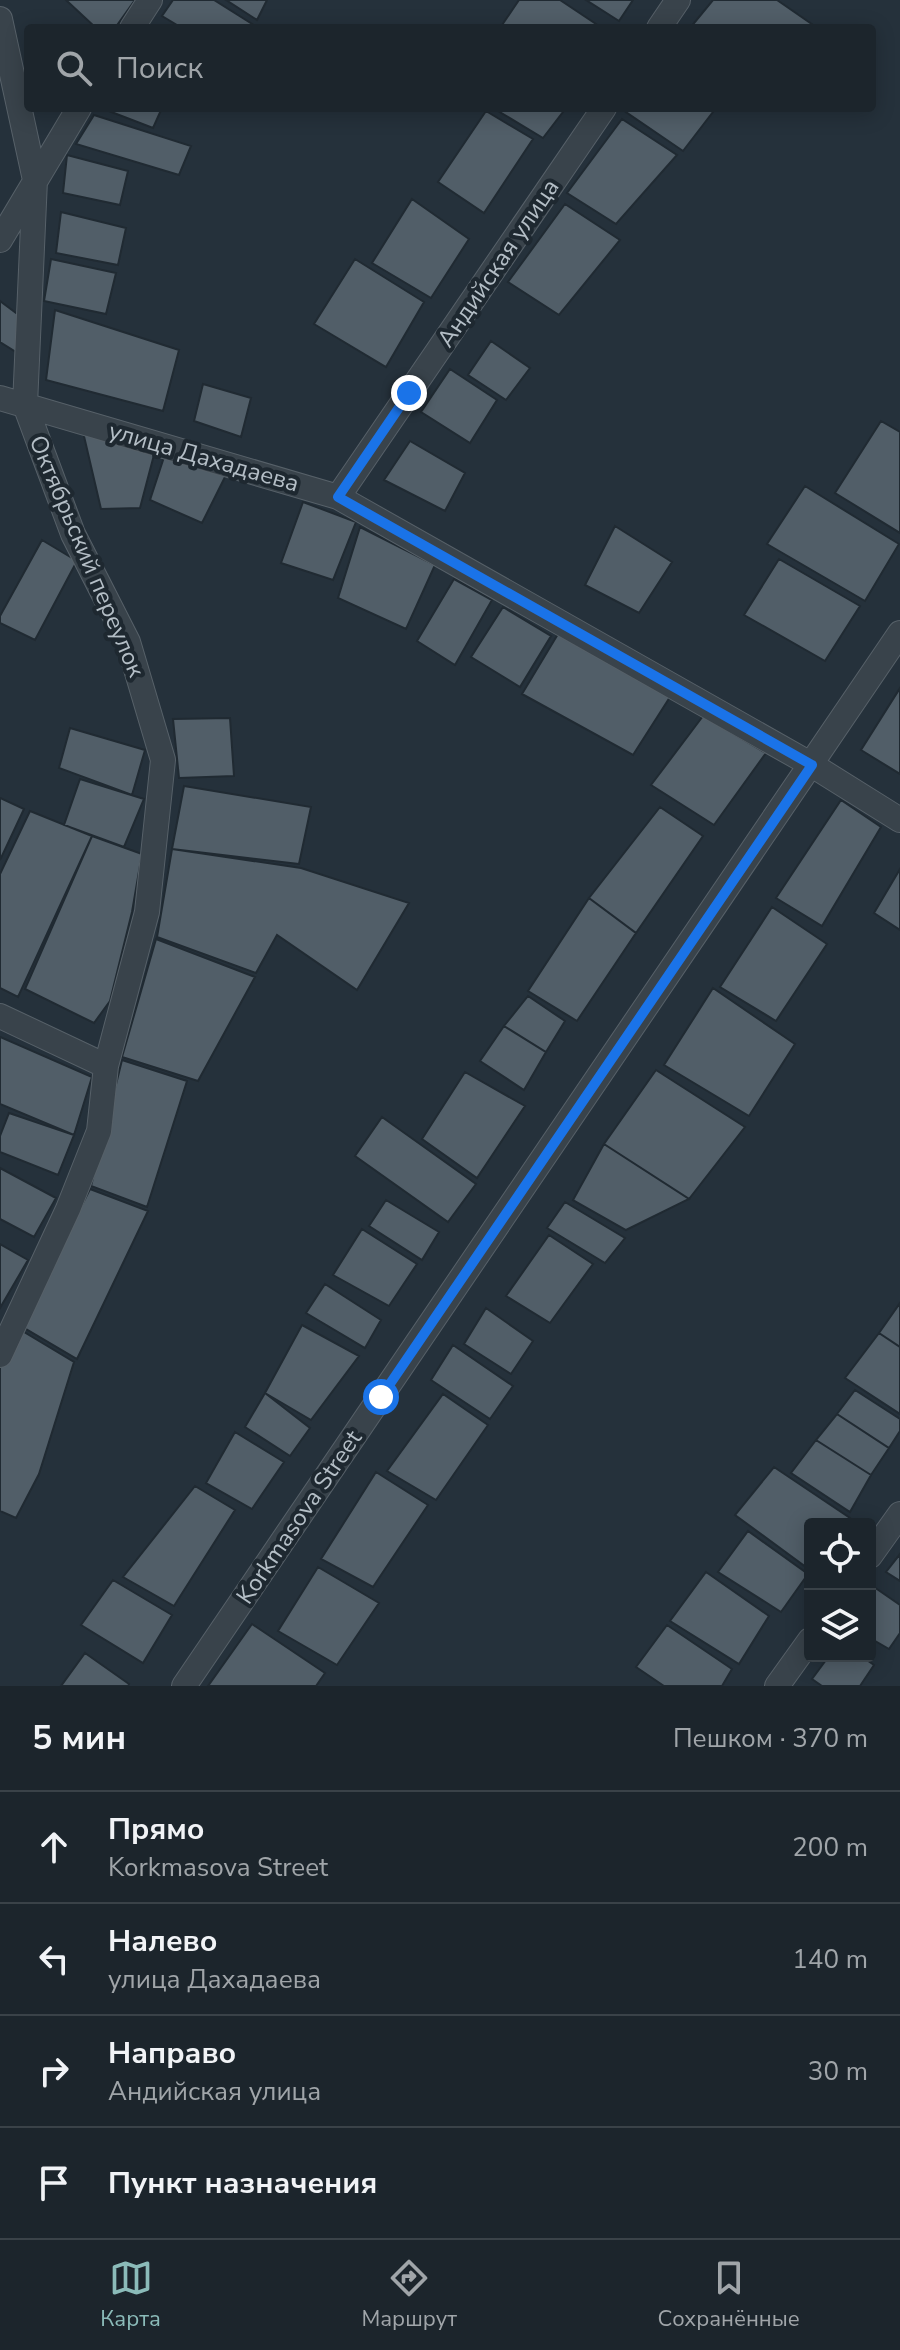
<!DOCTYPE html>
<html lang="ru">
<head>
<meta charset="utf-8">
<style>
	body { margin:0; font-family:"Nunito Sans",sans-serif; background:#252d34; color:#f1f3f6 }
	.controls { position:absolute; right:24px; bottom:24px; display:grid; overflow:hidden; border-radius:8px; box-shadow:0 4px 20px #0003 }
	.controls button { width:72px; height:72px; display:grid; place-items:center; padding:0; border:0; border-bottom:2px solid #3a4248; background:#1c252c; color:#f1f3f6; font:40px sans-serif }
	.stop { position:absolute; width:24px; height:24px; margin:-18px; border:6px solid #1a73e8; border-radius:50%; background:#fff }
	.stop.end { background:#1a73e8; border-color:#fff; box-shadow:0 2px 8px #0008 }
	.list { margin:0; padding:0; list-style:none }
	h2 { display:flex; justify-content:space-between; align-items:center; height:104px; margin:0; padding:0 32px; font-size:34px }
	h2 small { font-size:26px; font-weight:400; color:#a0a5a9 }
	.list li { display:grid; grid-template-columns:52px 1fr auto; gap:24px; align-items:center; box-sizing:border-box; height:112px; padding:0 32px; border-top:2px solid #3a4248 }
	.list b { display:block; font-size:30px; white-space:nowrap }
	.list p { margin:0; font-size:26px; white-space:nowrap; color:#a0a5a9 }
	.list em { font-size:26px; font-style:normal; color:#a0a5a9 }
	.icon { flex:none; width:44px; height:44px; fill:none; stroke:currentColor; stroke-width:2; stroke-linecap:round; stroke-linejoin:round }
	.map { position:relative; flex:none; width:900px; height:1686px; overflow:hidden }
	.search { position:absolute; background:#1c252c; box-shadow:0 4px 20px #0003; left:24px; right:24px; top:24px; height:88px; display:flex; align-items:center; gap:20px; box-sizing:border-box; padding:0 28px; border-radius:8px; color:#a0a5a9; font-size:30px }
	.sheet { height:552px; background:#1c252c }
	nav { display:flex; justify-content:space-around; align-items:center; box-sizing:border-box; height:112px; border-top:2px solid #3a4248; background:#1c252c; font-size:22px; color:#a0a5a9 }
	nav a { display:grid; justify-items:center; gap:4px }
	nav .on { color:#8bbbb9 }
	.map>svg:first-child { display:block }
</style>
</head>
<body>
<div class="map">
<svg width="900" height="1686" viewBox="0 0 900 1686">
	<rect width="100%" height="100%" fill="#25313b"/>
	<path fill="#515e68" stroke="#202a32" stroke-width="2" d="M66,0H135L115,28H96Z
		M173,0H214L257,27L182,28L162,16Z
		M226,0H267L257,20Z
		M519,0H560L602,28H500Z
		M586,0H633L619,21Z
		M713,0H777L816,27L690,28Z
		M101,108H162L153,128Z
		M493,108H566L543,138Z
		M625,108H716L683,151L623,110Z
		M486,111L533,139L484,213L438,182Z
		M94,115L191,146L179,175L76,144Z
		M622,119L677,155L616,224L567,193Z
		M67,155L128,171L120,205L63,193Z
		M412,199L469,239L431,298L372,263Z
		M565,204L620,240L559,315L508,282Z
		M61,212L126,228L118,265L56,253Z
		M51,259L116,273L106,314L44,301Z
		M355,259L424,302L386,367L314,324Z
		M0,301L20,316L16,352L0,342Z
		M55,310L179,350L163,411L46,380Z
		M491,341L530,368L506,400L468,375Z
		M450,369L497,400L470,443L421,412Z
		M203,384L251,398L241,437L194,421Z
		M881,421L900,432V533L835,493Z
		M83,432L155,451L140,508L101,509Z
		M410,441L465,473L445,511L384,480Z
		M166,451L227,473L202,523L150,500Z
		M805,486L899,544L865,601L767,544Z
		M303,502L356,522L333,580L281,563Z
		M615,526L672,562L639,613L585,585Z
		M360,527L435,565L406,629L338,598Z
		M42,540L77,561L35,640L0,623V616Z
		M779,559L860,606L825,661L744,615Z
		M454,579L492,600L455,665L417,641Z
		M503,607L551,636L520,687L471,657Z
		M558,634L670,697L633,755L522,694Z
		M900,688V774L861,750Z
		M703,716L766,753L714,825L651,785Z
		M230,718L234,776L179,778L173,719Z
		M70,728L145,750L132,795L59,768Z
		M80,779L144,799L124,847L64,825Z
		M184,786L311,807L299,864L172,849Z
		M0,798L24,809L0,860Z
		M841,800L881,827L822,926L776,898Z
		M660,807L703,836L636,933L589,898Z
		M30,811L92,836L18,997L0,988V874Z
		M92,836L142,854L132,912L110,1001L94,1023L25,989Z
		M172,849L301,868L409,903L357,990L277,935L256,973L157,937Z
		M900,869V930L874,913Z
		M589,898L636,933L577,1021L528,991Z
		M772,907L827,944L776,1021L720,987Z
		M156,939L255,977L198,1081L122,1057Z
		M713,988L795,1044L749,1116L664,1065Z
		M528,996L565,1021L546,1052L504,1026Z
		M504,1026L546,1052L524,1090L480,1061Z
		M0,1037L92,1077L74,1135L0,1104Z
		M122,1060L187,1081L147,1207L91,1186Z
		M656,1070L745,1127L689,1199L604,1144Z
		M465,1072L525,1106L477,1178L422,1139Z
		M9,1113L74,1135L58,1175L0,1152V1136Z
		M382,1117L476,1184L448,1222L355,1156Z
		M604,1144L689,1199L626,1230L573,1200Z
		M0,1168L56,1198L34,1237L0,1219Z
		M90,1189L148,1211L77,1359L21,1326Z
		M386,1200L439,1232L422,1260L369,1226Z
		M565,1202L625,1238L605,1263L547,1228Z
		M362,1229L417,1264L389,1306L333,1275Z
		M549,1235L593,1264L550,1323L506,1296Z
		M0,1244L28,1260L0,1308Z
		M325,1284L381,1320L365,1348L306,1313Z
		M900,1303V1347L879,1333Z
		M486,1308L533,1341L511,1374L464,1344Z
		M302,1325L359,1356L311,1420L265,1393Z
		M19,1329L74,1362L39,1474L16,1518L0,1511V1368Z
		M879,1333L900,1347V1414L845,1378Z
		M453,1345L513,1386L490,1419L431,1380Z
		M855,1390L900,1419V1431L889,1448L837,1414Z
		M265,1393L310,1428L290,1456L245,1427Z
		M443,1394L488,1425L436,1500L387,1471Z
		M837,1414L889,1448L871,1475L816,1440Z
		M235,1432L284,1462L252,1509L206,1483Z
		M816,1440L871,1475L850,1512L791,1473Z
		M774,1467L850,1518L846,1524H810V1570L735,1515Z
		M376,1472L428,1505L373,1587L321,1559Z
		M195,1486L235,1510L174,1606L123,1577Z
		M748,1531L808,1574L781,1612L718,1572Z
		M900,1554V1581L886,1572Z
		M318,1567L379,1603L337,1665L278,1631Z
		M706,1572L769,1616L739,1664L670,1621Z
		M113,1580L172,1615L143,1663L81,1625Z
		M874,1587L900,1605V1633L889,1649L870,1638V1592Z
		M252,1624L325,1673L316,1686H208Z
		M667,1625L732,1669L722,1686H664L636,1667Z
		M85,1653L129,1684L128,1686H61Z
		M829,1656H861L874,1665L860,1686H822L812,1679Z"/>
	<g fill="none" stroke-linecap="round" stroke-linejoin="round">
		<defs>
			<path id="minor" d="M0,19L35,180L25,405L73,534L128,642L163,760L147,912L106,1066L99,1131L68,1209L0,1355
				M132,28L150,0
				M659,28L678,0
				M0,240L79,108
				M0,398L338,497L812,765L900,820
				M338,497L604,108
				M0,1016L106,1066
				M870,1556L900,1514
				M184,1686L900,633
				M777,1686L810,1640"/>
		</defs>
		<use href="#minor" stroke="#576169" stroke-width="26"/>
		<use href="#minor" stroke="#39434b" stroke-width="24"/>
	</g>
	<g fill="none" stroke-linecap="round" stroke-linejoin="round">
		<path stroke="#1a73e8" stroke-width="10" d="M381,1397L812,765L338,497L409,393"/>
	</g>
	<g text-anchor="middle" stroke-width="8" stroke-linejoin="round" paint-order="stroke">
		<g font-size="24" fill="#b4bec6" stroke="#1e2830">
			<text transform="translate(498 263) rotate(-56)" y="8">Андийская улица</text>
			<text transform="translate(204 457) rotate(16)" y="8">улица Дахадаева</text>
			<text transform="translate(87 556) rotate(67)" y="8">Октябрьский переулок</text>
			<text transform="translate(299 1517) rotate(-56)" y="8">Korkmasova Street</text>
		</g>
	</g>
</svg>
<div class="controls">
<button><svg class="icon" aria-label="locate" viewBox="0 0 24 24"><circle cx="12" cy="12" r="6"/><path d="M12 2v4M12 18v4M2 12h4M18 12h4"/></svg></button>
<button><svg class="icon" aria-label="layers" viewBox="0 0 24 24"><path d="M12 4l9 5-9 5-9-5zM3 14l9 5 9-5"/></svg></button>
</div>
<div class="stop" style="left:381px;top:1397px"></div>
<div class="stop end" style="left:409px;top:393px"></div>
<div class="search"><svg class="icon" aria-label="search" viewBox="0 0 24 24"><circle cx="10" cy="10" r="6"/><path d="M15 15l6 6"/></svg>Поиск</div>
</div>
<section class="sheet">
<h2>5 мин<small>Пешком · 370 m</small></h2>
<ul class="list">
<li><svg class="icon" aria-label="ahead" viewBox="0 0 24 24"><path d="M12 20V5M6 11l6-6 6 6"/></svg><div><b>Прямо</b><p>Korkmasova Street</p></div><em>200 m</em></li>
<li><svg class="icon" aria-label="left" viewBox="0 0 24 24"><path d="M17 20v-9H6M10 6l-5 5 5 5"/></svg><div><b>Налево</b><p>улица Дахадаева</p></div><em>140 m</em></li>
<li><svg class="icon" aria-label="right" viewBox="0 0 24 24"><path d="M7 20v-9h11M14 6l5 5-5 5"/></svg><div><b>Направо</b><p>Андийская улица</p></div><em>30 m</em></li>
<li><svg class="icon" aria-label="arrive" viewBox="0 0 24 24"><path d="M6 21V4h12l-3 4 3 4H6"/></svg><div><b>Пункт назначения</b></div></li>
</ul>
</section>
<nav>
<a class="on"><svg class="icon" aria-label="map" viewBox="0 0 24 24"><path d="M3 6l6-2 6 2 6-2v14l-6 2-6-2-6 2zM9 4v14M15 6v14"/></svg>Карта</a>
<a><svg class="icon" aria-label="directions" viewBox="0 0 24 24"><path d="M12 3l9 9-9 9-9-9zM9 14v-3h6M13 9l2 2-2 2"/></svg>Маршрут</a>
<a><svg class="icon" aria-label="saved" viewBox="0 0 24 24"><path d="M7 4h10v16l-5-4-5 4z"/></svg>Сохранённые</a>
</nav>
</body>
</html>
